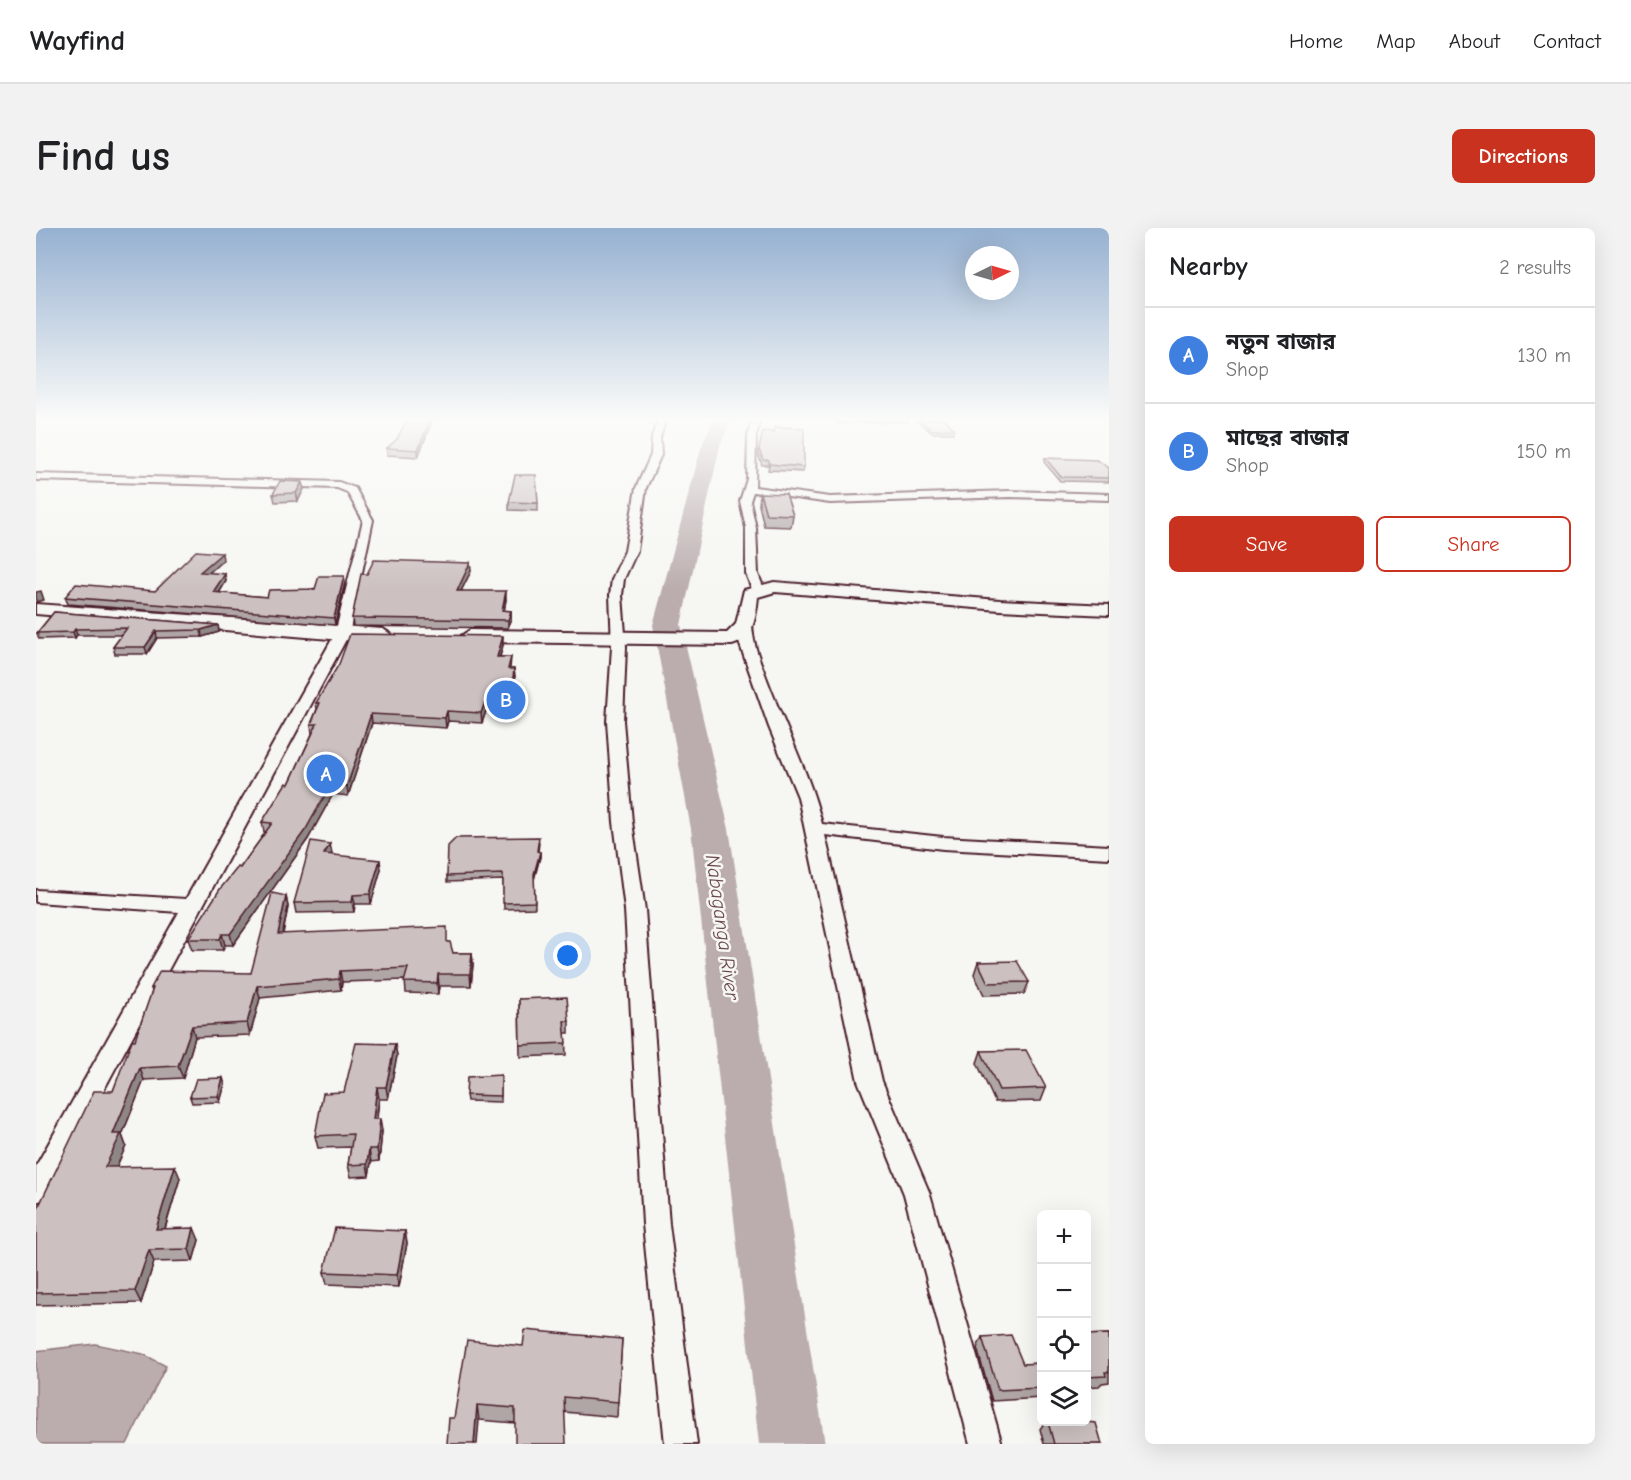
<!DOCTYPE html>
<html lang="en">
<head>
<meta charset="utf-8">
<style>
	body { margin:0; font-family:"Comic Neue","Noto Sans Bengali",sans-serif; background:#f2f2f2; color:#202124 }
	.controls { position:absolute; right:18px; bottom:18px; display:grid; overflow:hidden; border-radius:9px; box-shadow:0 6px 24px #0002 }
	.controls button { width:54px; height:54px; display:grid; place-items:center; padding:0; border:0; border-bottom:2px solid #e0e0e0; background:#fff; color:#202124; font:30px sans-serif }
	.compass { position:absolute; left:929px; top:18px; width:54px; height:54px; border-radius:50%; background:#fff; box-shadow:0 6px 24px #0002; rotate:85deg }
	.you { position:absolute; left:532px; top:728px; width:21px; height:21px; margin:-15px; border:4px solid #fff; border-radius:50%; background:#1a73e8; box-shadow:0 0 0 9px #1a73e833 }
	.badge { display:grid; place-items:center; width:39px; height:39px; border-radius:50%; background:#c8321e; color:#fff; font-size:20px; font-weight:700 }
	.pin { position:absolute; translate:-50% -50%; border:3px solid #fff; box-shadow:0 2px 6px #0006 }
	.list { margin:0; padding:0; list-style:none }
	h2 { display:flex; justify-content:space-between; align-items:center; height:78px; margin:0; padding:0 24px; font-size:26px }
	h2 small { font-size:20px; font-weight:400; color:#757577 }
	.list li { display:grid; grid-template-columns:39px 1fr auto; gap:18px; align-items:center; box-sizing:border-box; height:96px; padding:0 24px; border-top:2px solid #e0e0e0 }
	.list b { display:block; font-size:22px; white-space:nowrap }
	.list p { margin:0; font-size:20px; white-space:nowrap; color:#757577 }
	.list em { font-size:20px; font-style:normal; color:#757577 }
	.actions { display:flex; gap:12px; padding:18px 24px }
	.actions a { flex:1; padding:14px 0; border:2px solid #c8321e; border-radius:9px; text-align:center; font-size:21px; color:#c8321e }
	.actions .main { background:#c8321e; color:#fff }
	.icon { flex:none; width:33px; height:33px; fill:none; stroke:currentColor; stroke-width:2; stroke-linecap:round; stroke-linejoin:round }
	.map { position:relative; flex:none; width:1073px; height:1216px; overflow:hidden; border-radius:9px }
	header { display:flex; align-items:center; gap:36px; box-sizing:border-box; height:84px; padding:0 30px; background:#fff; border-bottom:2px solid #e0e0e0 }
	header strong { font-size:28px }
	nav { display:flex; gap:33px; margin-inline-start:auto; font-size:21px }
	.intro { display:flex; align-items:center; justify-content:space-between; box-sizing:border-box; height:144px; padding:0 36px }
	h1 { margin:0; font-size:42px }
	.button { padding:15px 27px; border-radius:9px; background:#c8321e; color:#fff; font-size:21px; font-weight:700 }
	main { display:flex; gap:36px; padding:0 36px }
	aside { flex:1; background:#fff; border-radius:9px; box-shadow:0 6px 24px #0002 }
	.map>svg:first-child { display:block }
</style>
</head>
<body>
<header>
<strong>Wayfind</strong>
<nav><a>Home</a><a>Map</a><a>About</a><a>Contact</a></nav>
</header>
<div class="intro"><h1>Find us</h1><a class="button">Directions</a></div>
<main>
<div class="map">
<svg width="1073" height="1216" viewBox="0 0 1073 1216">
	<rect width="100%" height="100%" fill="#f6f6f2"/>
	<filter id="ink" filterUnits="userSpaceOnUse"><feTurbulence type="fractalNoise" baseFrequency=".0167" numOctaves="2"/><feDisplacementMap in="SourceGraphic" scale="12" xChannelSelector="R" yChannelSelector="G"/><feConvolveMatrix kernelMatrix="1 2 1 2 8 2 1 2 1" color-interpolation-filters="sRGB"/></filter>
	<g filter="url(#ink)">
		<path fill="#bbadae" stroke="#8e747a" stroke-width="1.5" d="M59,1116L107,1126L130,1138L91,1216H0V1123Z"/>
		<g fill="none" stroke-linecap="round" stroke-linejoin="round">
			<path fill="#bbadae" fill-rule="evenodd" d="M678,191H696L684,217L645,397L693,601L789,1216H723L655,601L617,397L666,217Z"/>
			<defs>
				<path id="street" d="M622,191H630L624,209L625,227L610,260L601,323L588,351L586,367L590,419L587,493L596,594L609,682L633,996L661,1216H629L607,996L589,682L578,594L571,493L576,419L574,367L576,351L589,323L600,260L615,227L616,209Z
					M716,191H724L720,208L719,259L794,269L974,263L1073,266V272L974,269L794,275L717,264L714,273L720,300L722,346L728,361L722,365L716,361L710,346V300L704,273L711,251L712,208Z
					M0,246L303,254L319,260L337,292L313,406L9,971L0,974V938L143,684L0,674V662L150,671L299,406L327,292L311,264L301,260L0,252Z
					M709,393L716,397C717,418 725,435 732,454C750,502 774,547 786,596L907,609L1073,618V630L907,621L789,607L846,853L894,966L966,1216H934L868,966L822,853L762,569L733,499L703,414L702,397Z"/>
				<path id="secondary" d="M738,354L964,372L1073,377V387L964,382L739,364L722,369C720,388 718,411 696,417L434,414L425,408L434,402L691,405L700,396L708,362Z
					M0,376L347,401L356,407L347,413L306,412L0,386Z"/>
			</defs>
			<use href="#street" stroke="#4a1f2b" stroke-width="4"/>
			<use href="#secondary" stroke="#4a1f2b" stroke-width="4"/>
			<use href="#street" fill="#f6f6f2" fill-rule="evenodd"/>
			<use href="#secondary" fill="#f6f6f2" fill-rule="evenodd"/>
		</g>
		<path fill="#afa6a5" stroke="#4a1f2b" stroke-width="1.5" d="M803,191H873L872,194L802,195Z
			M879,191H909L918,201L917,205H896Z
			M395,196L382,229L351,227V220Z
			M737,204L768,239L767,244L732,242L733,237H726L722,226L723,221Z
			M1009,230L1073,240V254L1024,253L1008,234Z
			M268,261L262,273L239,274L237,266Z
			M724,265L757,287L755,299L728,298L723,277Z
			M473,274L502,275V283L473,282Z
			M187,332L173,345L189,346L190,353L183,365L231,369L309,355L299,397L32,376L29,369L119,363Z
			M434,335L435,343L425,363L470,371L468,383H475V391L472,400L317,398L316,390Z
			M18,384L182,397L183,404L166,409L121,410L111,426H79L77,419L86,407H41L39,410L3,411L1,405Z
			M467,417L464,429H475L474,441H478L479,450L475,485L450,483L446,495L412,493L410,500L336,495L312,568L297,566L272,611L197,717H189L187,722H156L152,711L230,604H228L226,594L253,556L276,506L275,496L281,481L280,475Z
			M503,615L502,624H504V629L498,651L499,680L468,681L467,652L411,654V648Z
			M296,625L295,626L345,641L335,676H319L318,684L260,685L258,675Z
			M250,668L252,679L247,706L412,714L417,725H436L437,736L435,758H403L402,766L370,765L369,752L306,754L305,762L224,770L214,807L159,809L147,850L108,852L86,907L90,918L80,939L144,950L129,1001L163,1012L157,1033L118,1034L105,1075L0,1077V984L77,863L99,812L116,764L115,760L215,745Z
			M942,734L993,754L988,766L948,767L938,746Z
			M483,771L533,793V805H529L530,827L484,829Z
			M359,816L361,828L352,871H343L341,891L346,903L343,933L335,934L333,948L315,949L312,937L315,919L282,920L279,908L308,864Z
			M945,823L1010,860L1005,873L959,874L941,835Z
			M465,847V874L431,873L430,867Z
			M189,856L184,874L156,875L154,869Z
			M369,1003L371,1015L363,1059L291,1056L288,1044Z
			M1073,1106V1154L1066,1155L1063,1158L1050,1159V1107Z
			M946,1109L987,1136L1005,1135V1170L956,1173L941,1120Z
			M586,1111L581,1189L528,1184L479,1195L418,1190L487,1118Z
			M1009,1194H1050L1066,1216H1008L1004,1201Z"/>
		<path fill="#8f8786" stroke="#4a1f2b" stroke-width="1.5" d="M394,191H395V196L382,229V222Z
			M266,254L268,261L262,273L260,265Z
			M186,325L187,332L166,351L164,344Z
			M434,335L435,343L421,371V363Z
			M189,346L190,353L179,372L177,364Z
			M308,348L309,355L299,397L298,390Z
			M5,363L8,372L0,374V364Z
			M470,363V371L467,391L466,382Z
			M475,383V391L472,400V392Z
			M182,397L183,404L166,409L165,402Z
			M39,401L41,407L39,410L37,404Z
			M120,403L121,410L111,426L109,419Z
			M467,408V417L461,438V429Z
			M478,441L479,450L475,485L474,475Z
			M449,474L450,483L446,495L445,485Z
			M411,483L412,493L410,500L409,490Z
			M335,486L336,495L312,568L311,558Z
			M295,556L297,566L272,611L197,717L194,706Z
			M294,616L296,625L289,635L288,626Z
			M504,624V629L498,652V646Z
			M344,632L345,641L335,676L334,666Z
			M317,667L319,676L318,684L316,674Z
			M250,668L252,679L244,718L242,706Z
			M186,706L189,717L187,722L184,711Z
			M436,725L437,736L435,758L434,746Z
			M304,743L306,754L305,762L303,751Z
			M402,746L403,758L402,766L401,755Z
			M221,758L224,770L214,807L211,795Z
			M156,798L159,809L147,850L142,838Z
			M359,816L361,828L352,871L350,859Z
			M104,840L108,852L86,907L90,918L75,951L69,939L77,906Z
			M187,850L189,856L184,874L182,868Z
			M341,859L343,871L339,903L337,891Z
			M344,891L346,903L343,933L341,921Z
			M333,921L335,934L333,948L331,936Z
			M139,938L144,950L125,1013L120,1001Z
			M158,1000L163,1012L157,1033L153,1021Z
			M369,1003L371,1015L363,1059L361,1047Z
			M113,1022L118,1034L105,1075L99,1063Z
			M441,1177L443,1192L441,1216H438Z"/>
		<path fill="#ccc1c0" stroke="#4a1f2b" stroke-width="1.5" d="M371,191H394L382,222L351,220L361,211Z
			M803,191H844L803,192Z
			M883,191H909L918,201L896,202Z
			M738,199L768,200V239L733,236V232H727L723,221L727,203L737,204Z
			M1009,230L1061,232L1073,240V250L1025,249Z
			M479,247H500L502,275L473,274Z
			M244,253L266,254L260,265L237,266Z
			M724,265L750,266L757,287L730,286Z
			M160,323L186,325L164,344L189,346L177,364L231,369L233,362L279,361L283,348H308L298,390L29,369L40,356L119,363Z
			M338,332L434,335L421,363H470L466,382L475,383L472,392L316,390L325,346H331Z
			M18,384L182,397L165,402L120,403L109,419H77L91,400L39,401L37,404L1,405Z
			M314,406L467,408L461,429H475L472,441H478L474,475L449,474L445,485L411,483L409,490L335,486L311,558L295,556L270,601L194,706H186L184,711H152L184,661L202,639L204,640L236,595L226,594L250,555L253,556L281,496H275L284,475H280L303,436Z
			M503,609L501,623L504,624L498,646L499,674L467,675V646L411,648L412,618L420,610Z
			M275,613L294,616L288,626L344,632L334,666L317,667L316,674L258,675Z
			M236,665L250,668L242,706L411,699V714H414L417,725H436L434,746H402L401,755L368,754L372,740L304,743L303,751L221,758L211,795L156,798L142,838L104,840L77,906H85L69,939L139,938L120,1001L158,1000L153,1021L113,1022L99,1063L0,1065V984L58,863H77L96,812H99L117,760H115L124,743L215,745Z
			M981,733L993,754L952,755L942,734Z
			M531,769L533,793H528L530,815L484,817L483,771Z
			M320,815L359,816L350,859H341L337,891H344L341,921H333L331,936L312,937L317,906L279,908L287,865L308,864Z
			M990,822L1010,860L963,862L945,823Z
			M465,847V868L430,867L431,849Z
			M187,850L182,868L154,869L160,851Z
			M299,1000L369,1003L361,1047L288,1044Z
			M489,1102L586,1111L582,1174L528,1169L530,1216H479V1180L441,1177L438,1216H411L413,1190H418L431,1112L487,1118Z
			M1073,1106V1144H1069L1070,1148L1050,1149V1107Z
			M975,1107L987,1136L1005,1135V1160L962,1162L946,1109Z
			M1012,1194H1050L1060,1195L1066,1216H1018Z"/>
	</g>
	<linearGradient id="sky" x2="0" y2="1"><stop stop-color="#96b1d1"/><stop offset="0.53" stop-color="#fbfbf9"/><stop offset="1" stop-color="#fbfbf9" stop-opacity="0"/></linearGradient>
	<rect width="1073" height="361" fill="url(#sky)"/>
	<g text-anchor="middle" stroke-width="5" stroke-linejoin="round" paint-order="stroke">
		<g font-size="20" font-style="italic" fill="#6c4a52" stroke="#f6f6f2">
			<text transform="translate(687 699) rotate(82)" y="7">Nabaganga River</text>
		</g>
	</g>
</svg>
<div class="controls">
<button>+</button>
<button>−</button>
<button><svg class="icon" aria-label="locate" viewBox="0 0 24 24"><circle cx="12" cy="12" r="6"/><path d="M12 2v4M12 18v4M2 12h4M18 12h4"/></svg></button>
<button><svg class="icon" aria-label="layers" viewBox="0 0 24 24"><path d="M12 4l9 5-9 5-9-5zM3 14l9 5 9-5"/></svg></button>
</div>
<svg class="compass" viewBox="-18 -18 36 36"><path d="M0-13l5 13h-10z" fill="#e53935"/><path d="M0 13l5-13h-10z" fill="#757577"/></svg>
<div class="you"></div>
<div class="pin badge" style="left:290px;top:546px;background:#3f7fe0">A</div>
<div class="pin badge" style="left:470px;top:472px;background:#3f7fe0">B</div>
</div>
<aside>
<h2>Nearby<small>2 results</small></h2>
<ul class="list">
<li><span class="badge" style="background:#3f7fe0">A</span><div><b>নতুন বাজার</b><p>Shop</p></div><em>130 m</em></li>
<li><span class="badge" style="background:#3f7fe0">B</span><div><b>মাছের বাজার</b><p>Shop</p></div><em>150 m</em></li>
</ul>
<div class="actions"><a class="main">Save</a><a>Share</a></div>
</aside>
</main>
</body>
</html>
